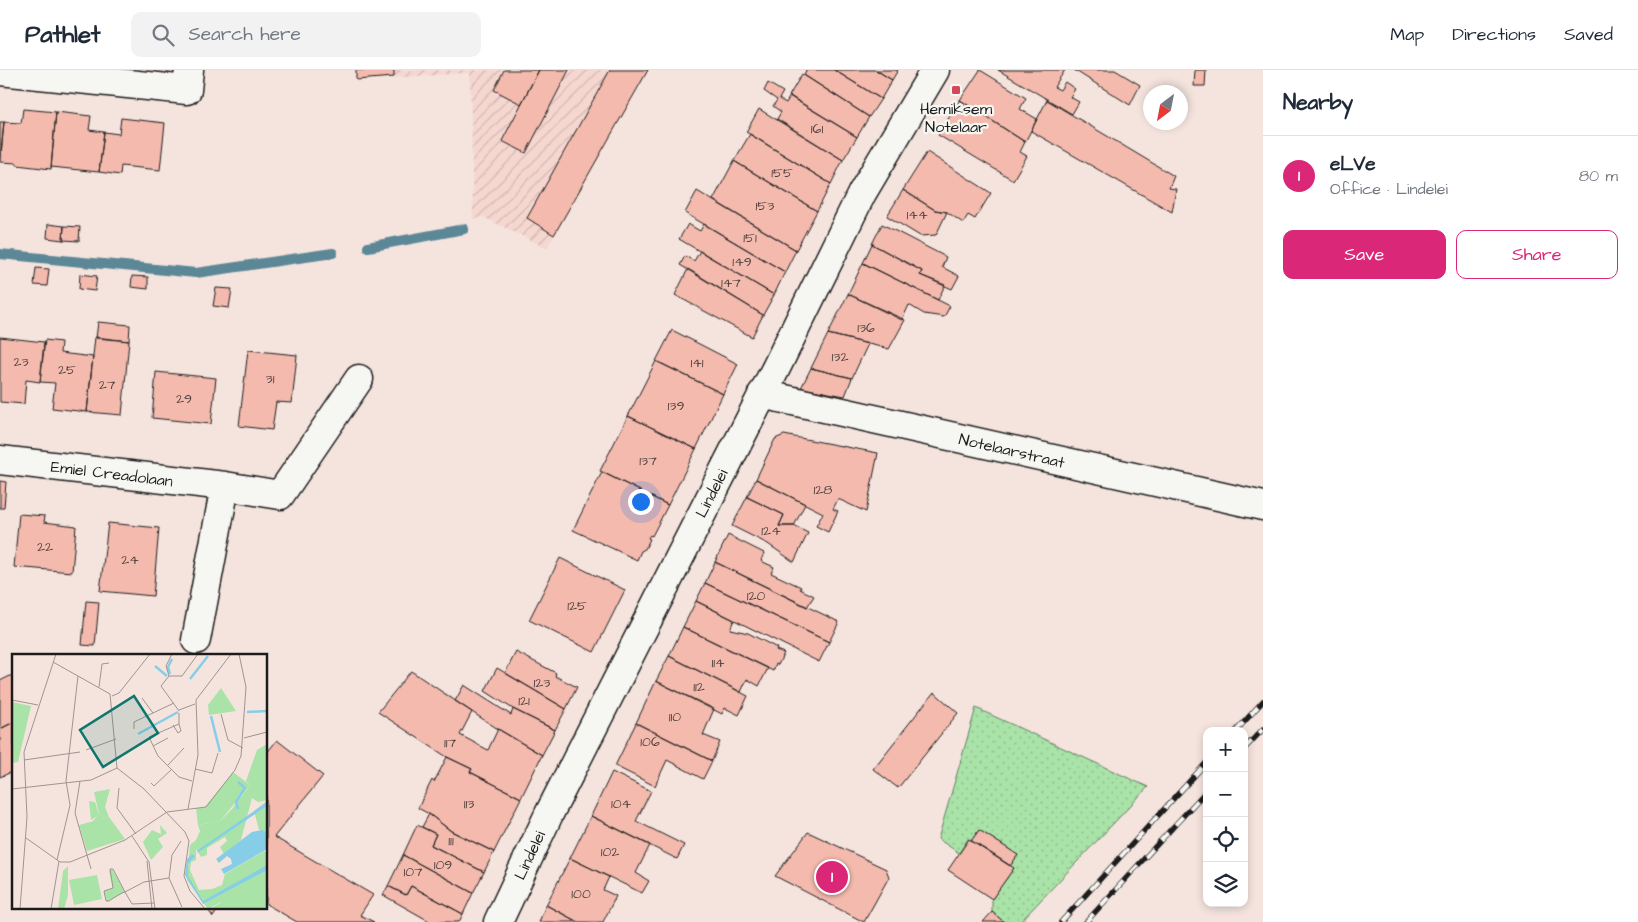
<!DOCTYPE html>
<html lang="en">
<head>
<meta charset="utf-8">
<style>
	body { margin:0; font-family:"Architects Daughter",sans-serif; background:#f2f2f3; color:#1f2937 }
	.controls { position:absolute; right:15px; bottom:15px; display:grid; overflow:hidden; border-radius:10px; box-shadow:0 2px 8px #0003 }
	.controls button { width:45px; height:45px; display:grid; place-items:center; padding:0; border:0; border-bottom:1px solid #e0e1e3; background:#fff; color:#1f2937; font:25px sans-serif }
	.compass { position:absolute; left:1143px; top:15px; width:45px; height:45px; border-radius:50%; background:#fff; box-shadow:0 2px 8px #0003; rotate:212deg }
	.you { position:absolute; left:640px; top:431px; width:18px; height:18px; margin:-12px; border:4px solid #fff; border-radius:50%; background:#1a73e8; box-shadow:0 0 0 8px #1a73e833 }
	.badge { display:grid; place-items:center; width:32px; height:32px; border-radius:50%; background:#db2777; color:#fff; font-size:16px; font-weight:700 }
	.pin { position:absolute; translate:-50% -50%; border:2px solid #fff; box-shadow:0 1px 5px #0006 }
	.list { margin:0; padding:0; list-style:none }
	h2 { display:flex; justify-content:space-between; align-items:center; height:65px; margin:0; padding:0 20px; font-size:21px }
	h2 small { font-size:16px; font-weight:400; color:#747a83 }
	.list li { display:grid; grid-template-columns:32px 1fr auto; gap:15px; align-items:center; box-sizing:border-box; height:80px; padding:0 20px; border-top:1px solid #e0e1e3 }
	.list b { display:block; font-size:19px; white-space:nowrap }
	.list p { margin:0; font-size:16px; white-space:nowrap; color:#747a83 }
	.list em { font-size:16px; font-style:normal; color:#747a83 }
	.actions { display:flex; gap:10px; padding:15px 20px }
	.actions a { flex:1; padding:11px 0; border:1px solid #db2777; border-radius:10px; text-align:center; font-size:18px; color:#db2777 }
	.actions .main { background:#db2777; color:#fff }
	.icon { flex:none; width:28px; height:28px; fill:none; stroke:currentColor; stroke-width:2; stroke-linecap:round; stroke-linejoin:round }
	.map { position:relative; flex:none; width:1263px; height:852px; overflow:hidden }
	header { display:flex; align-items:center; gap:30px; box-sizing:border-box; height:70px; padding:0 25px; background:#fff; border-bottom:1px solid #e0e1e3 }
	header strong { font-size:24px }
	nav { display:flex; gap:28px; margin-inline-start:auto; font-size:18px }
	.search { width:350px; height:45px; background:#f2f2f3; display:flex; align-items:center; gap:12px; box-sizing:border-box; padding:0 18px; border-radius:10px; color:#747a83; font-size:19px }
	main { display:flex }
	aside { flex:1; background:#fff }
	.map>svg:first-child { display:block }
</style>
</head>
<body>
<header>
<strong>Pathlet</strong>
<div class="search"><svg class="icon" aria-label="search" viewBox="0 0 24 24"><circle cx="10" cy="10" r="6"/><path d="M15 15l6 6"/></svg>Search here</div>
<nav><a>Map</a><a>Directions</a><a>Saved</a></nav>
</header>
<main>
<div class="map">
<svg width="1263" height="852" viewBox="0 0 1263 852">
	<defs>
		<pattern id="industrial-furrows" width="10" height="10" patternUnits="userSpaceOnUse" patternTransform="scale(1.25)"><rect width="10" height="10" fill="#f5d7d0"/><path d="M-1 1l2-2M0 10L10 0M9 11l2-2" fill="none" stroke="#d1b8b2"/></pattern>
		<pattern id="grass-dots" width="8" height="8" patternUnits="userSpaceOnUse" patternTransform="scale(1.25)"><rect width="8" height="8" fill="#a9e3a8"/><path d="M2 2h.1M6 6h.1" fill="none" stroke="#91c290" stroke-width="1.8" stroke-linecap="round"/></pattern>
	</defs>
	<rect width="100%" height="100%" fill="#f5e4de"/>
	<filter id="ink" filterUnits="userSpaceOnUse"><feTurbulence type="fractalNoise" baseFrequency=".02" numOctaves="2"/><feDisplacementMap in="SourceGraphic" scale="10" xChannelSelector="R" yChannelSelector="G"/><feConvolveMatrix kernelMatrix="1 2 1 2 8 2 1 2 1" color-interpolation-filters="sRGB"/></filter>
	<g filter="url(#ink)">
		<path fill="url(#industrial-furrows)" d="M356,0H648L547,178L483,147L473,149L470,3L356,10Z"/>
		<path fill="url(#grass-dots)" stroke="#628062" d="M976,638L1148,717L1020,852H1004L992,842V829L1014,798L1010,796L1018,785L979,760L971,771L968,769L959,783L938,769Z"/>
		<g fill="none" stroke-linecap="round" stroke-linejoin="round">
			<path stroke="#5c8796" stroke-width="10" d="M368,177L464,159
				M0,184L196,203L333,183"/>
		</g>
		<path fill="#f4baae" stroke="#1c1c1c" d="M356,0H394V7L356,10Z
			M504,0H539L521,34L494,20Z
			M539,0H569L526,83L502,71Z
			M610,0H648L554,165L527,148Z
			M806,0H834L881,29L869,47L804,5Z
			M834,0H876L892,10L881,29Z
			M876,0H898L892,10Z
			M980,0L1026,28L1020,39L1037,49L1025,72L960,30Z
			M998,0H1065L1054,17L1060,20L1065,12L1075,19L1070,27L1079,32L1072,44Z
			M1074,0H1115L1140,15L1130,35Z
			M1195,0H1206L1205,16H1194Z
			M802,4L869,47L857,67L789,26Z
			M768,13L783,22L779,29L786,33L790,26L857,67L843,90L777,49L781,42L773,36L777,30L764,21Z
			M960,30L1025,72L1020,82L1027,86L1013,110L938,65Z
			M1047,30L1174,106L1169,118L1176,119L1172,142L1031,61Z
			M23,39L56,42L51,99L17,95V93L0,92L4,52L21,53Z
			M759,39L843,90L831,114L746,62Z
			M56,42L91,46L89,60L104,62L99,102L51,97Z
			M121,48L165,53L160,100L121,96L120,105L99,102L104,62L119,64Z
			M0,52H4L1,85H0Z
			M750,64L831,114L817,141L734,91Z
			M927,82L991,123L975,149L968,145L963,153L947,142L935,140L903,120Z
			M734,91L817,141L796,180L713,130Z
			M903,120L935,140L947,142L936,165L920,166L887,146Z
			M697,121L796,180L785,202L685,143Z
			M48,154L64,156L63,170L47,168Z
			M688,154L700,161L704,154L785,202L774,225L679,169Z
			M882,154L946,187L942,197L959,206L952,219L920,205L922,201L872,174Z
			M64,156L80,157L79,171L63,170Z
			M872,174L922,201L920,205L945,215L938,230L863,193Z
			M700,181L774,225L763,245L680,195L685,186L694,191Z
			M863,193L950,236L944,247L924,244L909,235L902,250L848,224Z
			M36,198L49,199L47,216L34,215Z
			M688,199L763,245L752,267L675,225Z
			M80,204L97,206L95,221L79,219Z
			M132,206L148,207V219L131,217Z
			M216,218L232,219L229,238L213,236Z
			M848,224L905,250L889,279L828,264Z
			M98,252L130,255L129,271L96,268Z
			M672,260L738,294L723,324L656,291Z
			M828,264L868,274L852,308L811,298Z
			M0,267L44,272L40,312L26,310L24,334L0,332Z
			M95,267L129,271L122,345L87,342Z
			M45,270L61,272L60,283L93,287L87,342L52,338L55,313L40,312Z
			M248,280L297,285L292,333L276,332L272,360L239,356Z
			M656,291L723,324L696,379L628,346Z
			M811,298L852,308L845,326L801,318Z
			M156,302L216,308L211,354L152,348Z
			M628,346L696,379L668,435L600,401Z
			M784,365L878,383L866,442L838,429L833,439L838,441L828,462L816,456L823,443L756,409L775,369Z
			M602,402L668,435L652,466L650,465L648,468L650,469L645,479L641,481L637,490L573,460Z
			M756,409L805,434L794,456H779L784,445L747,427Z
			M0,411L6,412L4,438H0Z
			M747,427L784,445L779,456H794L808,463L794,492L768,474L732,456Z
			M19,444L45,446L44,452L76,456L72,502L14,497Z
			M108,453L159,458L153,526L100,521Z
			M728,465L764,483L761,491L774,497L771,503L801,517L800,519L814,526L807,537L715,492Z
			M560,488L625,520L594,582L529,550Z
			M715,492L839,552L829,572L705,513Z
			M705,513L829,572L819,592L696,531Z
			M86,531L99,532L95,576L82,575Z
			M696,531L734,550L730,559L748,563L777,578L776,580L784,583L778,595L776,594L773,601L683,557Z
			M683,557L768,598L759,616L747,609L741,622L669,586Z
			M516,582L556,603L555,606L577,617L566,639L505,603Z
			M669,586L748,626L739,645L725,638L722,644L656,611Z
			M497,598L566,639L555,660L513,639L485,621Z
			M411,601L472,642L460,665L488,680L498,659L542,685L521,728L470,702L472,699L447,687L378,642Z
			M14,604V652L0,659V611Z
			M656,611L714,639L703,665L720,672L712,691L636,653Z
			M464,615L511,645L513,639L555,660L542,685L498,659L455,631Z
			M934,622L958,643L898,718L873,699Z
			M14,652V701L0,707V659Z
			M636,653L712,691L703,709L667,690L655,716L615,696Z
			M277,670L323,706L274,767L373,825L360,845L374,852H297L266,834V684Z
			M447,687L472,699L470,702L521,728L494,782L451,761L429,744L418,738L432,710L434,712Z
			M612,702L651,721L636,751L684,775L677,789L591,746Z
			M429,744L451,761L494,782L484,802L431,775L436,764L422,757Z
			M591,746L650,775L636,803L649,811L642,823L570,788Z
			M417,755L436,764L431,775L484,802L473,823L403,785Z
			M979,760L1018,785L1010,796L971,771Z
			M808,762L886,799L889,807L864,852L775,806Z
			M969,769L1014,798L992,829L948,800Z
			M403,785L473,823L463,844L411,816L406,825L388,816Z
			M570,788L609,807L603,820L616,826L603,852H578L546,835Z
			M388,816L406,825L411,816L463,844L459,852H431L383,825Z
			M546,835L578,852H539Z
			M207,838H219L213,847Z
			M992,842L1004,852H983Z"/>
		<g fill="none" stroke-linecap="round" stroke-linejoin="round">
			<defs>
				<path id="minor" d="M0,1L187,20L189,0
					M762,324L1263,436
					M0,390L225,416L280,425L359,309
					M196,570L225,416
					M498,852L549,744L777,296L862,123L935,0"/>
			</defs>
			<use href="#minor" stroke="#1c1c1c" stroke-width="31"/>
			<use href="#minor" stroke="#f6f6f2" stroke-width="28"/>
			<defs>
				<path id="rail" d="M1236,661L1263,631
					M1244,679L1263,659
					M1061,852L1207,692
					M1086,852L1207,720"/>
			</defs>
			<use href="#rail" stroke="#1c1c1c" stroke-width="5.5"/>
			<use href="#rail" stroke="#f6f6f2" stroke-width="4" stroke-dasharray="11" stroke-linecap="butt"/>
		</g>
	</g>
	<rect fill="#d1495b" stroke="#f6f6f2" stroke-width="2" x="951" y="15" width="10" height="10" rx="2.5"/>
	<g text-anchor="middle" stroke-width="4.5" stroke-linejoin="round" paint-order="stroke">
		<g font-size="14" fill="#524440">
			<text x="817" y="63">161</text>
			<text x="782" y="107">155</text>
			<text x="765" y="140">153</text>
			<text x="917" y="149">144</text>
			<text x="750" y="172">151</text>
			<text x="742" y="196">149</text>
			<text x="731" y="217">147</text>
			<text x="866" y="262">136</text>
			<text x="840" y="291">132</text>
			<text x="21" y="296">23</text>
			<text x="697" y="297">141</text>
			<text x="67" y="304">25</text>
			<text x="270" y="313">31</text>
			<text x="107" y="319">27</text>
			<text x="184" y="333">29</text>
			<text x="676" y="340">139</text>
			<text x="648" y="395">137</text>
			<text x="823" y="424">128</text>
			<text x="771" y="465">124</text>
			<text x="45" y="481">22</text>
			<text x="130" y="494">24</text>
			<text x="756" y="530">120</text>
			<text x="577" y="540">125</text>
			<text x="718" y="597">114</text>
			<text x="542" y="617">123</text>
			<text x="699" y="621">112</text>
			<text x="524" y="635">121</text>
			<text x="675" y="651">110</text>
			<text x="650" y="676">106</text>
			<text x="450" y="677">117</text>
			<text x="469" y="738">113</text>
			<text x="621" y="738">104</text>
			<text x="451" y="775">111</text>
			<text x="610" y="786">102</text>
			<text x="443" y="799">109</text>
			<text x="413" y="806">107</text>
			<text x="581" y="828">100</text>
		</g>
		<g font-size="16" fill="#1c1c1c" stroke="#f6f6f2">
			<text x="956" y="44">Hemiksem<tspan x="956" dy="18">Notelaar</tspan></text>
		</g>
		<g font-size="16" fill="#1c1c1c" stroke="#f6f6f2">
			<text transform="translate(1012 380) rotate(13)" y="6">Notelaarstraat</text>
			<text transform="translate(112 403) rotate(7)" y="6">Emiel Creadolaan</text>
			<text transform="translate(711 423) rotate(-63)" y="6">Lindelei</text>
			<text transform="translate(529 785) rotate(-65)" y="6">Lindelei</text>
		</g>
	</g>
	<g transform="translate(12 584)">
		<rect width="255" height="255" fill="#f5e4de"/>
		<path d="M209,34L224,57L197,61L196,51ZM221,118L238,131L208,167L186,171L184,154H192ZM77,147L83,148L87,161L79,166ZM100,215L113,238L95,248L92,237L101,234L97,217ZM255,221V255H198L238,231Z" fill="#a9e3a8"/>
		<path d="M255,90V146L246,148L240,144L229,186L212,200L208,193L215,187L213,183L195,194V201L189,203L184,195V206L179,208L178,216L187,236L200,235L210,231L213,220L252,197L255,199V226L244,229L241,237L255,244V255H215L209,248L196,255L175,226L178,191L184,186L188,177L186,171L208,167L220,155L238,131L234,127L245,96ZM98,135L93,153L97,163L80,168L87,160L82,138ZM255,147V178L247,176L242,157ZM56,212V241L52,255H46L51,217Z" fill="#a9e3a8"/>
		<path d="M97,163L113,185L75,197L67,171Z" fill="#a9e3a8"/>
		<path d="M0,48L19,52L6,108L0,109ZM148,171L155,179L146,185L151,193L139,206L131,188L140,176L149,180ZM85,221L90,245L62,251L57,226Z" fill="#a9e3a8"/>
		<path d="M255,148V152L185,199L186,196ZM250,176L255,178V195L212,220L209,215L220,210L219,205L215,202L207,209L204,205L240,178ZM180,200L183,202L176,210V222L191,247L255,211V216L191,250L173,221L175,205Z" fill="#86cee7"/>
		<path fill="none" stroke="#86cee7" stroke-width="2.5" d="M143,12L155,22M158,20L156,13L160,5M178,25L196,2M235,58L255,57M199,62L208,98M126,80L166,58M226,128L233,134L224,148L226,155"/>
		<path fill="none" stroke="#9e9490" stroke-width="1" d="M41,8L98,40L105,114L132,135L173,178L177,187L172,222L178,237L193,255M157,22L149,32L167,57M157,22H170L186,0M157,22L154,12L160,0M87,33L90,10L97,9M100,42L107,39L138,0M130,44L141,59M0,46L26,51M167,56L183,50M167,59V70L137,83L146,102L167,123L180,127M209,60L216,86L231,94M161,71L166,79L169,77L167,70M122,75V68L162,49M232,84L255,78M141,92L156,84M74,96L104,85M12,106L68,98M156,111L172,94M183,115L200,119L206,99M68,127L63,159L79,215M139,129L142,132L160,115M107,134L105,154L124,180M0,135L79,126L105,114M176,155L186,101L184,46L219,0M120,182L137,208L143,255M14,184L48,208H58L113,186L155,158L194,153L223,116L229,102L234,33L227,0M169,187L160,201L157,224L170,253M45,206L58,151L54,127L66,22M135,207L140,255M142,249L120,250L113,238L101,215H98L101,234L92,237L94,247H97L103,243L110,239L113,238L132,228L157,224M8,255L15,163L12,98L44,0M39,255L47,207"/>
		<path fill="#0f766e" fill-opacity="0.15" stroke="#0f766e" stroke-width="2.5" d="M122,42L146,79L91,113L68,76Z"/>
		<rect width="255" height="255" fill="none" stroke="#1c1c1c" stroke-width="2.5"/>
	</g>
</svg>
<div class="controls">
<button>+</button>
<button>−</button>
<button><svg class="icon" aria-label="locate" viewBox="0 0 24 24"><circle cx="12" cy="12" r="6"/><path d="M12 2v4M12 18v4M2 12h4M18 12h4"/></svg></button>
<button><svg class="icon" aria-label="layers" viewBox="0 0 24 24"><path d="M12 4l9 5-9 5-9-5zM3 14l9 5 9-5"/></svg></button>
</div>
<svg class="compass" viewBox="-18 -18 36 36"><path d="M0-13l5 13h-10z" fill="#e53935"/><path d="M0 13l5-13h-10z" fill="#747a83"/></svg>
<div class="you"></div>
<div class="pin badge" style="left:832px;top:807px">1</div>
</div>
<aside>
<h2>Nearby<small></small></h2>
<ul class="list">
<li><span class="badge">1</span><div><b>eLVe</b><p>Office · Lindelei</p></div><em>80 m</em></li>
</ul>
<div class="actions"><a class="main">Save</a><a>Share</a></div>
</aside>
</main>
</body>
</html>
